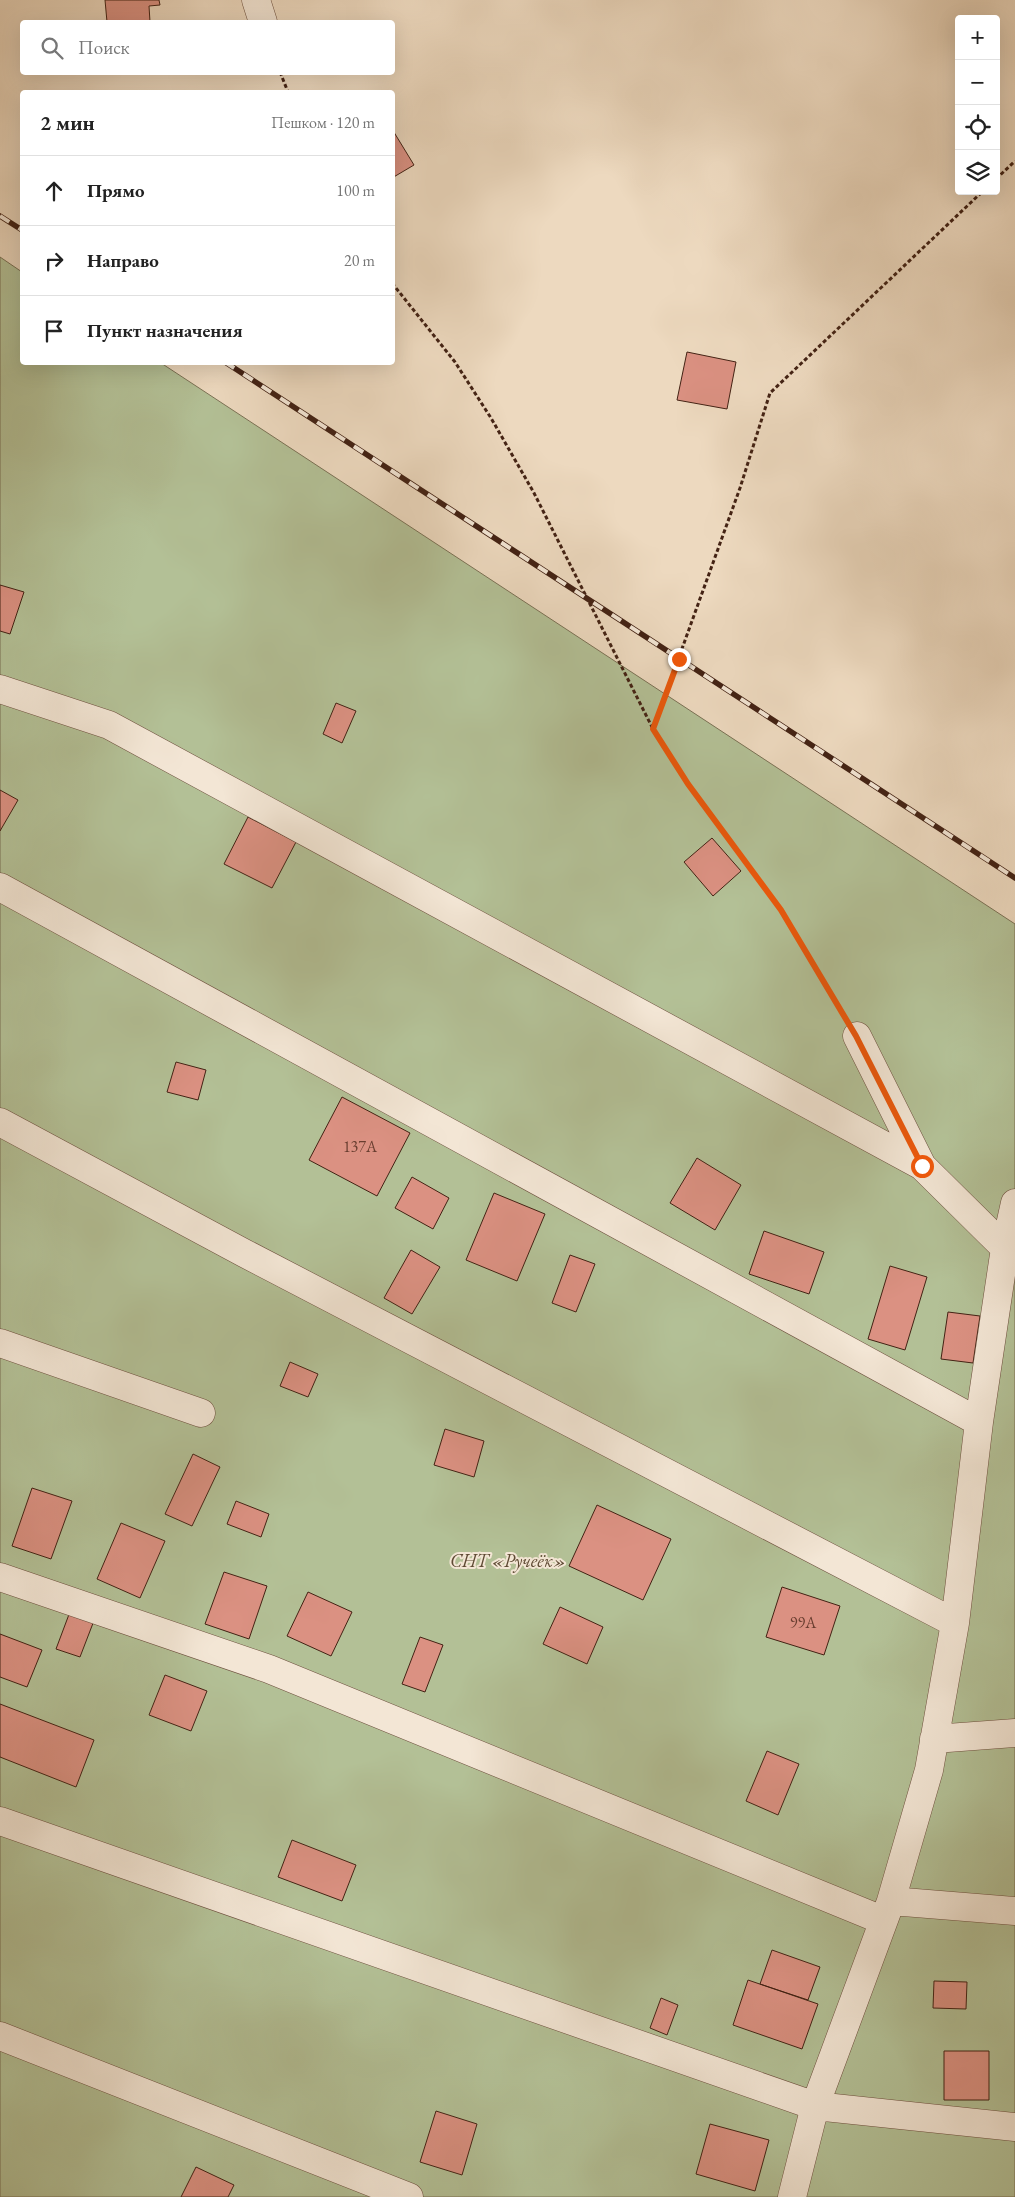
<!DOCTYPE html>
<html lang="ru">
<head>
<meta charset="utf-8">
<style>
	body { margin:0; font-family:"EB Garamond",serif; background:#f2f2f2; color:#222 }
	.controls { position:absolute; right:15px; top:15px; display:grid; overflow:hidden; border-radius:5px; box-shadow:0 5px 20px #0002 }
	.controls button { width:45px; height:45px; display:grid; place-items:center; padding:0; border:0; border-bottom:1px solid #e0e0e0; background:#fff; color:#222; font:25px sans-serif }
	.stop { position:absolute; width:15px; height:15px; margin:-11px; border:4px solid #ea580c; border-radius:50%; background:#fff }
	.stop.end { background:#ea580c; border-color:#fff; box-shadow:0 1px 5px #0008 }
	.list { margin:0; padding:0; list-style:none }
	h2 { display:flex; justify-content:space-between; align-items:center; height:65px; margin:0; padding:0 20px; font-size:21px }
	h2 small { font-size:16px; font-weight:400; color:#767676 }
	.list li { display:grid; grid-template-columns:32px 1fr auto; gap:15px; align-items:center; box-sizing:border-box; height:70px; padding:0 20px; border-top:1px solid #e0e0e0 }
	.list b { display:block; font-size:19px; white-space:nowrap }
	.list em { font-size:16px; font-style:normal; color:#767676 }
	.icon { flex:none; width:28px; height:28px; fill:none; stroke:currentColor; stroke-width:2; stroke-linecap:round; stroke-linejoin:round }
	.map { position:relative; flex:none; width:1015px; height:2197px; overflow:hidden }
	.search { position:absolute; background:#fff; box-shadow:0 5px 20px #0002; left:20px; top:20px; width:375px; height:55px; display:flex; align-items:center; gap:12px; box-sizing:border-box; padding:0 18px; border-radius:5px; color:#767676; font-size:19px }
	.panel { position:absolute; background:#fff; box-shadow:0 5px 20px #0002; left:20px; top:90px; width:375px; height:275px; border-radius:5px }
	.map>svg:first-child { display:block }
</style>
</head>
<body>
<div class="map">
<svg width="1015" height="2197" viewBox="0 0 1015 2197">
	<rect width="100%" height="100%" fill="#edd9bf"/>
	<filter id="stains"><feTurbulence type="fractalNoise" baseFrequency=".004" numOctaves="4"/><feColorMatrix values="0 0 0 0 .2 0 0 0 0 .09 0 0 0 0 .02 0 0 0 .5 -.17"/></filter>
	<radialGradient id="worn" r=".72"><stop offset=".6" stop-color="#630" stop-opacity="0"/><stop offset="1" stop-color="#630" stop-opacity=".3"/></radialGradient>
	<path fill="#b3c096" stroke="#7b7155" d="M0,257L22,272V362L161,363L1015,924V2197H0Z"/>
	<path fill="#db9182" stroke="#432214" d="M105,0H159L160,5L149,6L150,22H107Z
		M392,129L414,165L392,178Z
		M687,352L736,362L727,409L677,400Z
		M0,585L24,592L10,634L0,631Z
		M336,703L356,711L342,743L323,734Z
		M0,790L18,800L0,831Z
		M248,817L296,842L272,888L224,864Z
		M712,838L741,871L713,896L684,862Z
		M176,1062L206,1070L198,1100L167,1092Z
		M342,1097L410,1133L377,1196L309,1160Z
		M697,1158L741,1185L715,1230L670,1203Z
		M412,1177L449,1198L433,1229L395,1208Z
		M494,1193L545,1214L517,1281L466,1260Z
		M764,1231L824,1252L809,1294L749,1274Z
		M411,1250L440,1267L412,1314L384,1298Z
		M570,1255L595,1264L576,1312L552,1303Z
		M890,1266L927,1277L905,1350L868,1339Z
		M948,1312L980,1316L973,1363L941,1359Z
		M290,1362L318,1374L308,1397L280,1386Z
		M445,1429L484,1441L474,1477L434,1465Z
		M193,1454L220,1467L192,1526L165,1514Z
		M32,1488L72,1501L51,1559L12,1546Z
		M236,1501L269,1514L261,1537L227,1524Z
		M597,1505L671,1539L643,1600L569,1566Z
		M121,1523L165,1541L140,1598L97,1579Z
		M224,1572L267,1586L249,1639L205,1624Z
		M782,1587L840,1606L824,1655L766,1637Z
		M308,1592L352,1612L331,1656L287,1636Z
		M560,1607L603,1627L587,1664L543,1644Z
		M71,1609L95,1618L80,1657L56,1649Z
		M0,1634L42,1650L27,1687L0,1677Z
		M420,1637L443,1645L425,1692L402,1684Z
		M165,1675L207,1691L191,1731L149,1715Z
		M0,1704L94,1740L76,1787L0,1757Z
		M767,1751L799,1764L778,1815L746,1801Z
		M292,1840L356,1865L342,1901L278,1877Z
		M772,1950L820,1967L808,2000L760,1984Z
		M748,1980L818,2004L802,2049L733,2025Z
		M934,1981L967,1982L966,2009L933,2008Z
		M661,1998L678,2005L667,2035L650,2028Z
		M944,2051H989V2100H944Z
		M436,2111L477,2124L462,2175L420,2162Z
		M710,2124L769,2140L755,2191L696,2174Z
		M196,2167L234,2185L228,2197H181Z"/>
	<g fill="none" stroke-linecap="round" stroke-linejoin="round">
		<defs>
			<path id="minor" d="M256,0L263,22
				M0,689L109,725L922,1166
				M0,887L979,1422
				M0,1122L244,1253L955,1623
				M1005,1248L1015,1203
				M0,1343L201,1413
				M0,1577L269,1669L882,1920
				M934,1739L1015,1733
				M0,1821L815,2106L1015,2127
				M891,1901L1015,1911
				M0,2036L409,2197
				M792,2197L815,2106L891,1901L929,1770L955,1623L979,1422L1005,1248L922,1166L857,1036"/>
		</defs>
		<use href="#minor" stroke="#6e503f" stroke-width="29"/>
		<path stroke="#432214" stroke-width="3" stroke-dasharray="4 2.5" stroke-linecap="butt" d="M280,72L288,92
			M996,179L1015,161
			M392,283L455,362L491,418L534,493L653,729L688,784L781,910L841,1010
			M653,729L740,488L770,393L983,191"/>
		<use href="#minor" stroke="#f3e6d5" stroke-width="28"/>
		<defs>
			<path id="rail" d="M0,216L22,230
				M225,362L1015,878"/>
		</defs>
		<use href="#rail" stroke="#432214" stroke-width="5.5"/>
		<use href="#rail" stroke="#f3e6d5" stroke-width="4" stroke-dasharray="11" stroke-linecap="butt"/>
	</g>
	<g fill="none" stroke-linecap="round" stroke-linejoin="round">
		<path stroke="#ea580c" stroke-width="6" d="M679,659L653,729L688,784L781,910L856,1036L922,1166"/>
	</g>
	<g text-anchor="middle" stroke-width="4" stroke-linejoin="round" paint-order="stroke">
		<g font-size="16" fill="#693e30">
			<text x="360" y="1152">137А</text>
			<text x="803" y="1628">99А</text>
		</g>
		<g font-size="19" font-style="italic" fill="#5f4a34" stroke="#f3e6d5">
			<text x="508" y="1567">СНТ «Ручеёк»</text>
		</g>
	</g>
	<rect width="100%" height="100%" filter="url(#stains)"/>
	<rect width="100%" height="100%" fill="url(#worn)"/>
</svg>
<div class="controls">
<button>+</button>
<button>−</button>
<button><svg class="icon" aria-label="locate" viewBox="0 0 24 24"><circle cx="12" cy="12" r="6"/><path d="M12 2v4M12 18v4M2 12h4M18 12h4"/></svg></button>
<button><svg class="icon" aria-label="layers" viewBox="0 0 24 24"><path d="M12 4l9 5-9 5-9-5zM3 14l9 5 9-5"/></svg></button>
</div>
<div class="stop" style="left:922px;top:1166px"></div>
<div class="stop end" style="left:679px;top:659px"></div>
<div class="search"><svg class="icon" aria-label="search" viewBox="0 0 24 24"><circle cx="10" cy="10" r="6"/><path d="M15 15l6 6"/></svg>Поиск</div>
<section class="panel">
<h2>2 мин<small>Пешком · 120 m</small></h2>
<ul class="list">
<li><svg class="icon" aria-label="ahead" viewBox="0 0 24 24"><path d="M12 20V5M6 11l6-6 6 6"/></svg><div><b>Прямо</b></div><em>100 m</em></li>
<li><svg class="icon" aria-label="right" viewBox="0 0 24 24"><path d="M7 20v-9h11M14 6l5 5-5 5"/></svg><div><b>Направо</b></div><em>20 m</em></li>
<li><svg class="icon" aria-label="arrive" viewBox="0 0 24 24"><path d="M6 21V4h12l-3 4 3 4H6"/></svg><div><b>Пункт назначения</b></div></li>
</ul>
</section>
</div>
</body>
</html>
